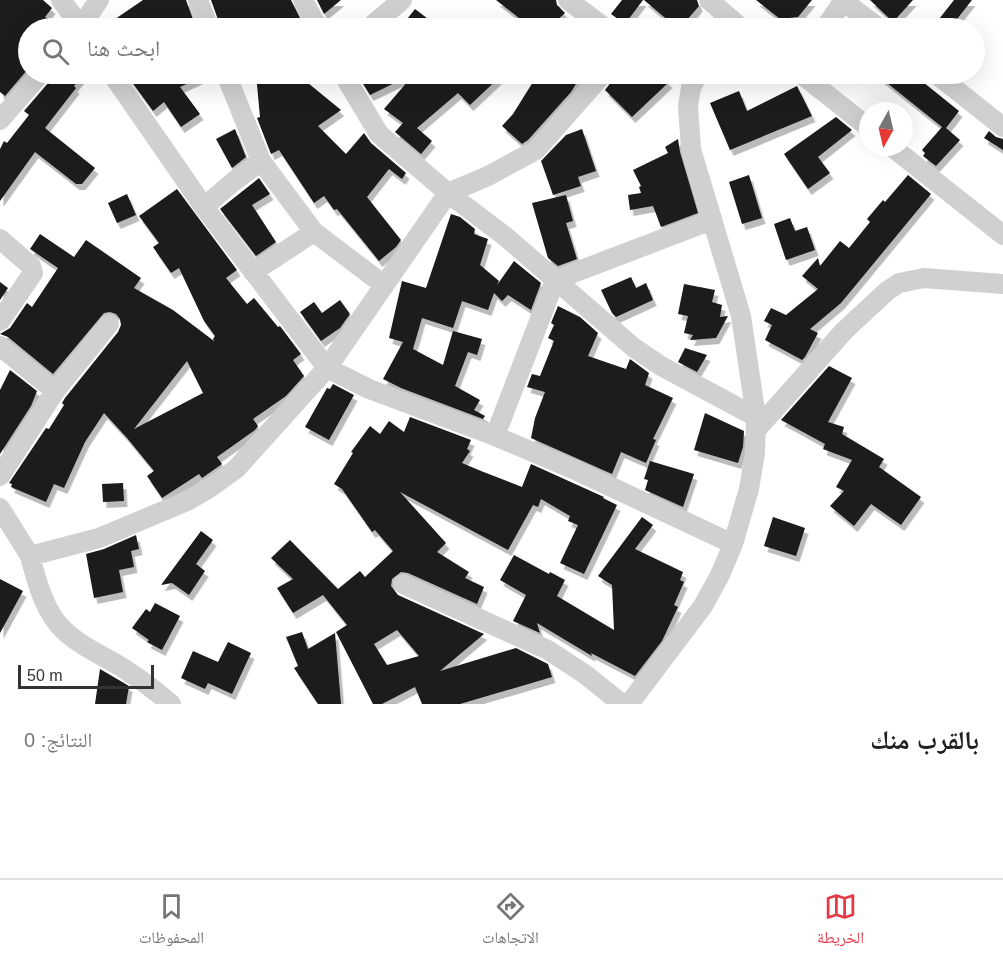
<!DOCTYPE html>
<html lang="ar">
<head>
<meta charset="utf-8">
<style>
	body { margin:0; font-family:Helvetica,"Noto Naskh Arabic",sans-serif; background:#f6f6f6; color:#222; direction:rtl }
	.compass { position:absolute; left:859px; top:102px; width:54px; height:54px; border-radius:50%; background:#fff; box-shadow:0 6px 24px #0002; rotate:188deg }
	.scale { position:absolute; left:18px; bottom:15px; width:136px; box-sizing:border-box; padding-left:6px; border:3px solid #333; border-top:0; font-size:16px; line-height:21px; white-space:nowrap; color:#333; -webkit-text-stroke:4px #fff; paint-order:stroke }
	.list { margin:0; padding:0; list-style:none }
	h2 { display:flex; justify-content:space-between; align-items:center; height:78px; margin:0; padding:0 24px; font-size:26px }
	h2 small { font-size:20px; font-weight:400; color:#767676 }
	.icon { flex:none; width:33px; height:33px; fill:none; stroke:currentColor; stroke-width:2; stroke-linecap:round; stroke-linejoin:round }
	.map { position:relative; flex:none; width:1003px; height:704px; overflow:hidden; direction:ltr }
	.search { position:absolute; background:#fff; box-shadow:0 6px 24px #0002; left:18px; right:18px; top:18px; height:66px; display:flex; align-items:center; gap:15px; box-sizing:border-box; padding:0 21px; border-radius:33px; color:#767676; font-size:22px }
	.sheet { height:174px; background:#fff }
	nav { display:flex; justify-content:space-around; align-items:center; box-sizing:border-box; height:84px; border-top:2px solid #e0e0e0; background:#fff; font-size:16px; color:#767676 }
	nav a { display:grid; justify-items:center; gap:3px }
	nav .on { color:#e63946 }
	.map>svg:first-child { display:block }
</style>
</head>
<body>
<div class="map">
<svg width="1003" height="704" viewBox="0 0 1003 704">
	<defs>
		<filter id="shadow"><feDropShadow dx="3.5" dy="6" stdDeviation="0" flood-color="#0004"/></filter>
	</defs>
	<rect width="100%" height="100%" fill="#fff"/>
	<path fill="#1a1a1a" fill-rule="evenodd" filter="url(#shadow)" d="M0,0H43L52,8L45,17L62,28H28V69L5,96L0,92Z
		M143,0H186L196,28H102Z
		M211,0H291L305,28H221Z
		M317,0H341L324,14Z
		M496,0H556L557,5L565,13L549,28H511L519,18Z
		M622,0H643L625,24L611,14Z
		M644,0H697L699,6L680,28H677Z
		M756,0H812L798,17L780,19Z
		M870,0H913L893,22Z
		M954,0H972L950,28H932Z
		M415,9L440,28H400Z
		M52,74H84L74,86L76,88L45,128L95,168L82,184H76L35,152L0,201V149L4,141L7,143L29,115L24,111L49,82Z
		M126,74H209L180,87L200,114L181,127L164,102L153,111Z
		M256,74H297L341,110L318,126L346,154L364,133L371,143L406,173L402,179L389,169L367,197L401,240L396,247L379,261L337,209L334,210L324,196L314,203L279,150L271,154L257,118L260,117Z
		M357,74H413L370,95Z
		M414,74H435L443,80L450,74H503L470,105L458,93L417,128L432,141L421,154L395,132L403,123L384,109Z
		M538,74H582L571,92L528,140L522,144L502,126L513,114Z
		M615,74H660L669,82L632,117L605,90L612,81Z
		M876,74H913L959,111L946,128L960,140L936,166L923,156L925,153L922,150L942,127Z
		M797,86L812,116L730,150L710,103L739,91L747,111Z
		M836,117L852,130L818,157L830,173L808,189L784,154Z
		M235,129L246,157L232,168L216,139Z
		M582,129L596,171L578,177L581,186L553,195L541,161L566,135Z
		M989,131L996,137L1003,139V150L984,138Z
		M678,139L680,152L698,213L661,227L653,206L630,210L628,195L641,193L639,187L641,186L633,170L668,153L665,147Z
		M749,175L762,218L742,224L729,182Z
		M908,175L931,194L841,303L810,329L818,333L805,357L802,360L765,340L772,325L764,321L771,308L786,315L818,289L802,276L818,258L820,266L840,241L849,248L870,222L867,219L883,200L885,202Z
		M259,178L270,194L252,205L276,242L256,256L220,209Z
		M177,189L237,270L226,278L247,304L254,298L278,327L280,326L301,354L293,360L304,376L286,396L253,419L258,426L255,430L217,457L222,464L202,478L199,474L162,498L147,476L154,471L127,438L104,413L85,442L64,488L54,484L46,502L11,487L12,484L9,483L46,428L49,429L64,405L62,403L65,398L118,332L121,325L120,319L116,314L110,312L104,313L53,374L8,337L0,334L10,328L27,303L32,307L58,268L30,249L40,234L74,257L86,240L141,278L134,288L173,310L214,341L213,339L215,336L204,321L179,268L171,273L153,247L159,243L139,216ZM187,361L203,393L134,429Z
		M127,194L136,215L117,223L108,203Z
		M566,195L573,221L566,223L577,259L558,266L548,258L532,203Z
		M451,214L460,217L475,229L474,234L488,239L480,265L499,281L497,285L514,261L541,283L531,310L508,295L502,301L494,293L488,310L462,301L453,328L422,318L413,349L443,365L453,331L482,339L477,355L468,352L455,386L480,400L474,410L485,416L483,419L401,388L383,379L403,342L389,338L402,281L426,288Z
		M790,218L795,231L807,227L815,250L786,260L774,224Z
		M631,277L636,288L646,283L653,300L616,317L612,313L601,290Z
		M0,282L8,288L0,300Z
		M684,284L715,290L712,302L722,305L720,317L728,316L716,338L690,340L693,335L684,333L688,316L678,314Z
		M340,300L350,314L340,328L321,341L300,312L314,302L322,313Z
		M558,306L580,317L598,333L588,356L626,369L630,359L649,373L645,385L673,398L653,439L656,440L646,463L621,452L612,474L531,438L535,418L545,392L527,387L532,374L540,376L554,341L548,338L554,325L551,323Z
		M685,348L707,355L697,372L678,362Z
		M829,366L852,378L828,422L844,427L842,434L884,459L879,467L921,497L901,525L871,504L854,526L830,506L844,491L836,487L852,460L823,449L825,444L781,420Z
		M10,370L37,391L31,406L0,454V390Z
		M333,384L354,395L329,440L305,427L327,388L330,389Z
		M705,413L744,431L743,447L738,463L694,450Z
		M410,417L471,440L467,449L470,451L462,463L481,471L522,487L531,464L604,497L603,498L617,505L584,574L560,563L578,525L568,521L570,516L541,499L538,507L533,505L508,550L400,492L446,543L437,552L469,572L465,578L484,587L477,604L408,573L401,572L392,579L391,586L398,595L484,634L440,671L516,648L548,664L552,677L460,704H422L415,687L382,704H373L336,632L347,625L323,595L293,613L277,588L293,579L271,558L290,540L338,589L360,571L365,577L393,551L375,530L372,532L342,489L334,484L353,453L351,452L370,426L380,434L389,421L404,432ZM397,630L419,656L387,665L374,644Z
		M650,461L694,474L683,507L645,490L648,480L644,479Z
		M123,483L124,501L103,502L102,484Z
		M642,517L653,525L635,549L683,572L680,580L684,582L674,605L678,607L662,641L635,676L591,653L592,656L537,623L540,633L513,621L526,595L500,580L514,555L549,574L550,572L565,580L557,596L614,630L612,585L598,576Z
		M773,517L805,528L796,556L764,546Z
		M201,531L213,540L196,564L205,571L189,595L172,583L161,585Z
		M136,535L139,549L131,551L134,567L119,570L123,592L94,598L86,554L104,549Z
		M0,579L23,591L0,633Z
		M155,603L180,616L162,650L147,642L149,640L132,628L146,609L150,612Z
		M302,632L308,649L335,633L341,704H318L294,668L298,666L286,637Z
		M228,642L251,653L232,694L208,683L205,689L181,678L193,651L218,662Z
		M100,669L129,686L126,704H95Z"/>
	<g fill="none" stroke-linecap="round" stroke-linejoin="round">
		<path stroke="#d0d0d0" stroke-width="20" d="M61,0L82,28
			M198,0L209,28
			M303,0L318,28
			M568,0L605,28
			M709,0L741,28
			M842,0L879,28
			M80,28L99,0
			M369,28L402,0
			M825,28L844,0
			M112,74L204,207L327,368L369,389L495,436L573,469L733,544
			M343,74L379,134L448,193L506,237L633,347L661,366L756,417
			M801,74L868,127
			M936,74L1003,127
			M0,120L40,74
			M892,147L1003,235
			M261,161L314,232L384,285
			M204,207L233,182L261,161L226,74
			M0,239L31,266L33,273L0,321
			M253,272L314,232
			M0,346L55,391L109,324
			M756,430L844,331L887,291L899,283L924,278L1003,284
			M495,436L555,280L712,220
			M0,476L55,391
			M0,508L30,556L99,538L187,501L211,487L236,469L327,368L448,193L488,176L536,150L603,74
			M30,556C36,579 43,606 58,624C76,645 101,654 123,668C140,679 156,691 171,704
			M403,584L548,650L586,675L622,704
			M629,704L703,606L720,575L733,544L749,489L755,453L756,417L741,316L691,149L688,106L691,88L698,74"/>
	</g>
</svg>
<svg class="compass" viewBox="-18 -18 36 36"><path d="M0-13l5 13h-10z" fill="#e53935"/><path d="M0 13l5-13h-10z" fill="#767676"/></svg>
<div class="scale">50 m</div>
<div class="search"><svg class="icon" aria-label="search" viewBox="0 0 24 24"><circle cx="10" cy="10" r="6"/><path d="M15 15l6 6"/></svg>ابحث هنا</div>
</div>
<section class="sheet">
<h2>بالقرب منك<small>النتائج: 0</small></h2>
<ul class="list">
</ul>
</section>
<nav>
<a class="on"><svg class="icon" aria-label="map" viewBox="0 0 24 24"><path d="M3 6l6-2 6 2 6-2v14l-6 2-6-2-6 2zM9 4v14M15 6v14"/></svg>الخريطة</a>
<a><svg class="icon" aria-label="directions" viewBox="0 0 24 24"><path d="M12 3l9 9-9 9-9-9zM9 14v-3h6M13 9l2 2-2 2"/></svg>الاتجاهات</a>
<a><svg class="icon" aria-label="saved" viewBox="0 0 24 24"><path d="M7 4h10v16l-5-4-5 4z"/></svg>المحفوظات</a>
</nav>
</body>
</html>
